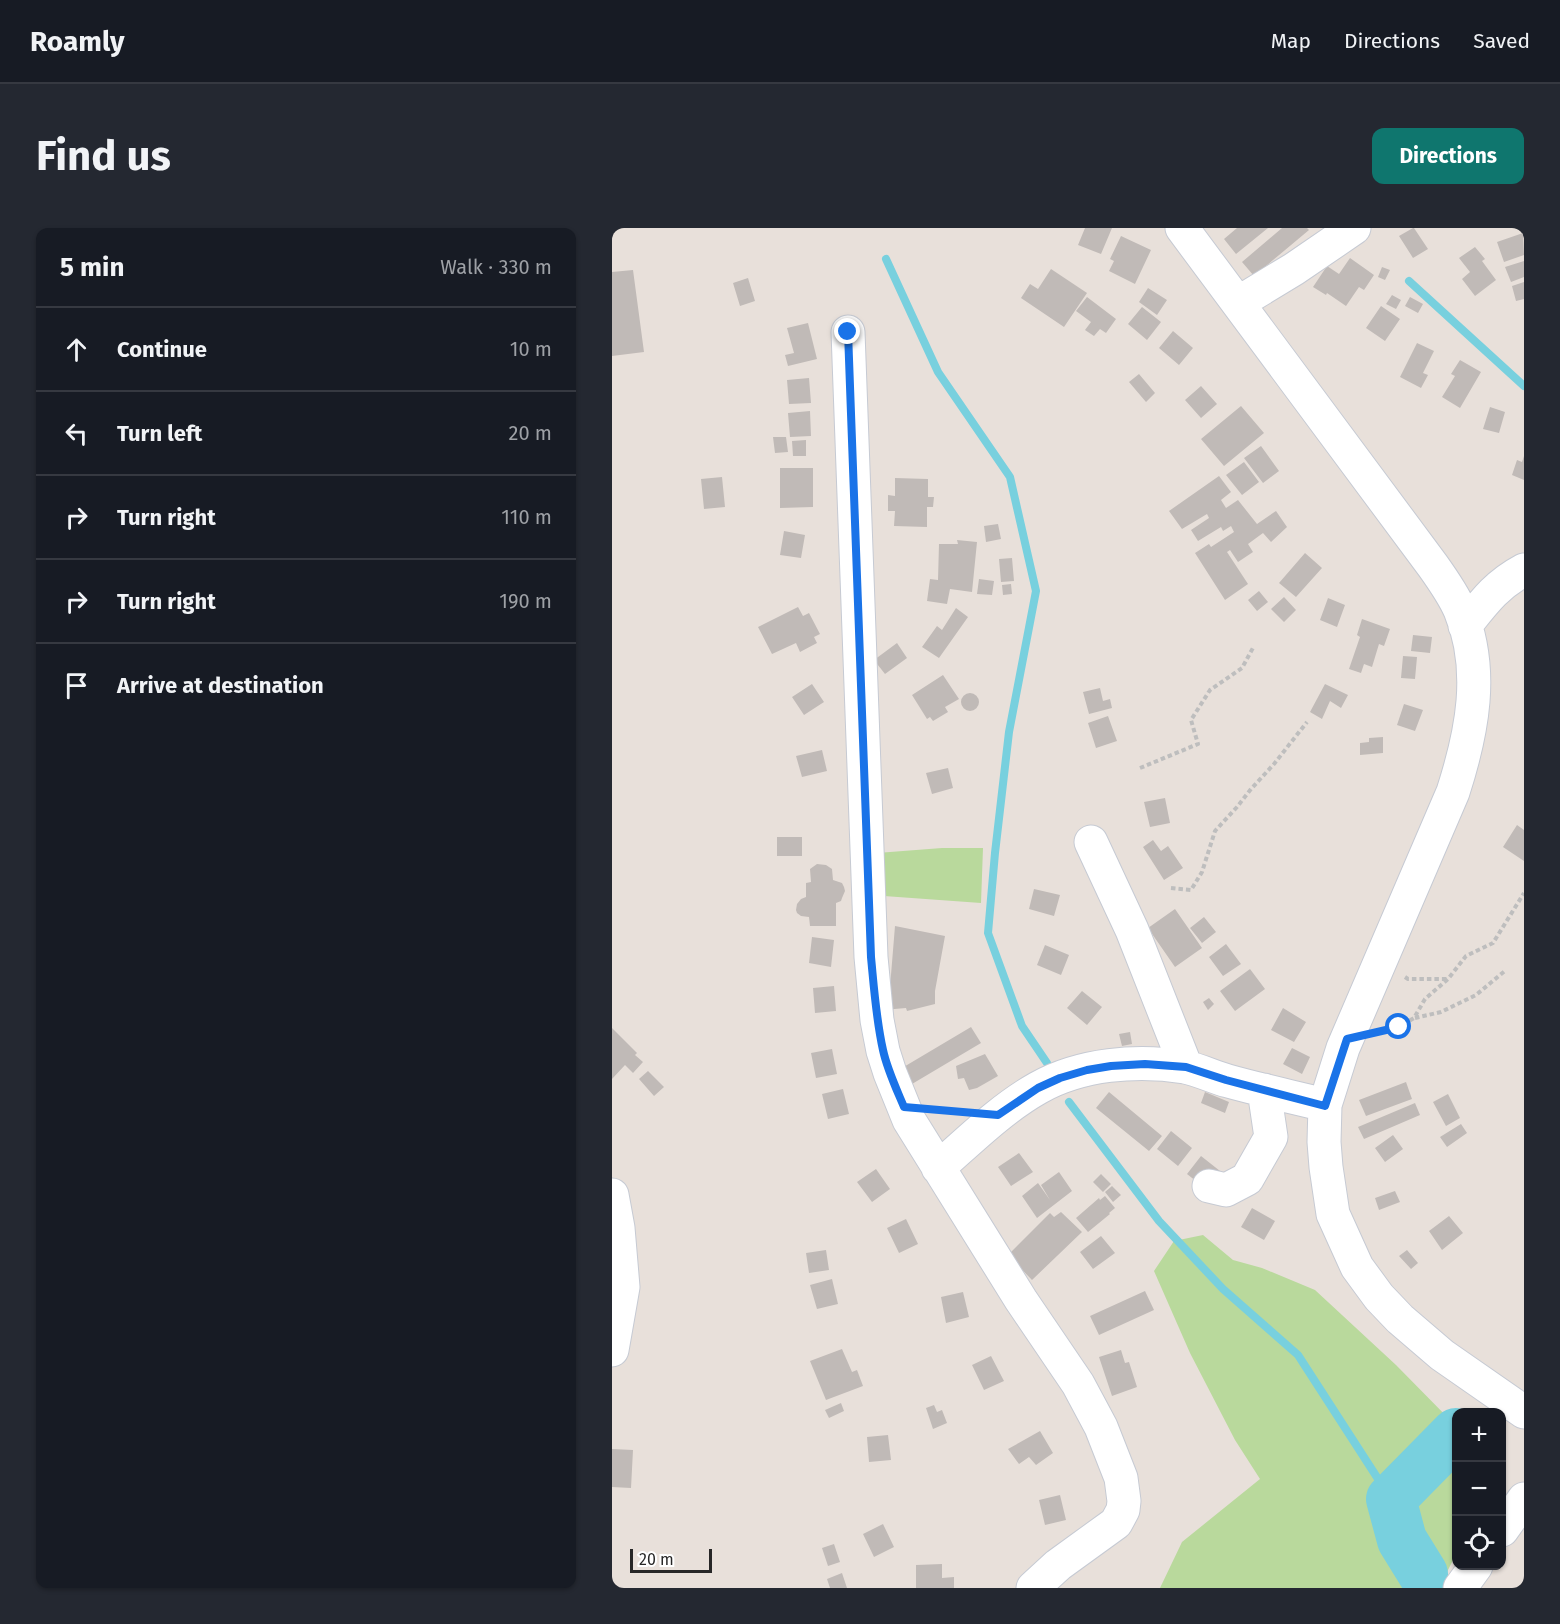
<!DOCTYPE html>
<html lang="en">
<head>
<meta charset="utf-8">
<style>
	body { margin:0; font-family:"Fira Sans",sans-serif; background:#242831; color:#f1f3f6 }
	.controls { position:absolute; right:18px; bottom:18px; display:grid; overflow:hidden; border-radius:12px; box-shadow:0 2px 4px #0004 }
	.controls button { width:54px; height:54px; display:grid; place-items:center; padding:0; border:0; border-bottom:2px solid #363941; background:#171b24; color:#f1f3f6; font:30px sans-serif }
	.scale { position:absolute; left:18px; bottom:15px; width:82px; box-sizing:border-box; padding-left:6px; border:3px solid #272727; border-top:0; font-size:16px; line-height:21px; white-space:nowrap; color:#272727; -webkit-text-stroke:4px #fff; paint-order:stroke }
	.stop { position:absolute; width:18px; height:18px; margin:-14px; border:4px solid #1a73e8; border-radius:50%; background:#fff }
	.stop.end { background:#1a73e8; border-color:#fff; box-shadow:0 2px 6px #0008 }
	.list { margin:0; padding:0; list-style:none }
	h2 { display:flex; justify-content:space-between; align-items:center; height:78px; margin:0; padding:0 24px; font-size:26px }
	h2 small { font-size:20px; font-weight:400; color:#9ea1a6 }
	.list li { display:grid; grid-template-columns:39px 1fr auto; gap:18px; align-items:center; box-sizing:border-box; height:84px; padding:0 24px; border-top:2px solid #363941 }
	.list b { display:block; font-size:22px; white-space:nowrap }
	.list em { font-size:20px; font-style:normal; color:#9ea1a6 }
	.icon { flex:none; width:33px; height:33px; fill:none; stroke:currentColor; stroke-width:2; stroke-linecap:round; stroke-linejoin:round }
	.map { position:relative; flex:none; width:912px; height:1360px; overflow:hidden; border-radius:12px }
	header { display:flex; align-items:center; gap:36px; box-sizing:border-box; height:84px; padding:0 30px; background:#171b24; border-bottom:2px solid #363941 }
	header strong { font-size:28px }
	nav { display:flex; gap:33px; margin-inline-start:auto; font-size:21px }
	.intro { display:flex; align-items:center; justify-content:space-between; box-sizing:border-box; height:144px; padding:0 36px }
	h1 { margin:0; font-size:42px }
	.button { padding:15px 27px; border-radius:12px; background:#0f766e; color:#fff; font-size:21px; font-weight:700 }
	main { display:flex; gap:36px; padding:0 36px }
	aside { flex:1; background:#171b24; border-radius:12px; box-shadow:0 2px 4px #0004 }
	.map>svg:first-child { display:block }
</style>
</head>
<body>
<header>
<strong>Roamly</strong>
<nav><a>Map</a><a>Directions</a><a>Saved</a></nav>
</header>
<div class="intro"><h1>Find us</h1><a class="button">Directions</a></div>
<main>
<aside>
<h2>5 min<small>Walk · 330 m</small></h2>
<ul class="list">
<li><svg class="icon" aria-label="ahead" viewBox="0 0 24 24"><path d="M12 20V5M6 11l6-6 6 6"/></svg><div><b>Continue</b></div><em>10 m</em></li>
<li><svg class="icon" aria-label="left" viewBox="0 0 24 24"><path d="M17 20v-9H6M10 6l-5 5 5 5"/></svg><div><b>Turn left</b></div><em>20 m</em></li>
<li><svg class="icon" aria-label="right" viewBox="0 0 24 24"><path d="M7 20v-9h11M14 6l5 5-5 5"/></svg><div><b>Turn right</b></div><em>110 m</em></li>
<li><svg class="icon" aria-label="right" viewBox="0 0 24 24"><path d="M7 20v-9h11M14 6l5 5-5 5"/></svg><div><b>Turn right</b></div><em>190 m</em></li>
<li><svg class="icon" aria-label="arrive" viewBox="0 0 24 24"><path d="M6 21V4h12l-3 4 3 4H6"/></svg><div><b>Arrive at destination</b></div></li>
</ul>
</aside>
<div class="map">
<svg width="912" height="1360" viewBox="0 0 912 1360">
	<rect width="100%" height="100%" fill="#e8e0da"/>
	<path fill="#b9d99c" d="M330,620H371L369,675L272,668L265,625Z
		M591,1007L621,1032L650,1040L703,1062L784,1137L844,1198V1326L827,1360H548L570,1314L648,1251L623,1212L578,1125L542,1043L562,1013Z"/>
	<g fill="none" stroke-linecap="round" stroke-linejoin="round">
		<path stroke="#78d0de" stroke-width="8" d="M274,31L326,144L398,249L424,363L397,504L383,625L376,705L410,798L435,835
			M797,53L912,158
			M457,874L547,993L611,1061L686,1127L779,1271"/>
		<path stroke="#78d0de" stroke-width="50" d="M811,1346L790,1312L779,1271L844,1205"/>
	</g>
	<path fill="#c0bab7" d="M473,0H500L489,26L466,17Z
		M625,0H656L624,26L612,11Z
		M670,0H695L697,2L642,48L630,34Z
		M801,0H802L816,21L801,30L787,8Z
		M911,5L912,27L892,34L885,14Z
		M509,8L539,22L523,56L497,43L502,33L498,31Z
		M863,19L873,31L870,33L884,52L863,68L850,51L858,44L847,30Z
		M738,30L762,47L752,62L747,59L734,78L715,65L714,67L701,59L715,38L727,46Z
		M912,33V49L899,54L893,39Z
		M770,39L778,42L773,52L766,49Z
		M439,41L475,65L452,99L409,70L418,56L426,61Z
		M21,42L32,124L0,128V44Z
		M136,50L143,73L128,78L121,55Z
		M912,54V71L904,73L900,58Z
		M536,60L555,72L545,87L527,74Z
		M780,67L789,72L784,81L774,76Z
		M475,69L504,91L494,105L488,101L482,108L473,102L479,94L464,83Z
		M798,69L811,76L806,85L793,78Z
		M769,78L788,91L773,113L754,100Z
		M530,79L549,94L535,112L516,96Z
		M196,95L205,131L176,138L173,127L182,125L175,100Z
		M561,103L581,120L567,137L547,120Z
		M805,115L822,123L811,145L816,147L809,160L788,149Z
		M848,132L869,144L848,180L830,169L843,148L839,146Z
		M527,146L543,165L534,174L517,154Z
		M197,150L199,175L177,176L175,152Z
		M589,158L605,176L589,190L573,172Z
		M629,178L652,205L612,238L589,211Z
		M878,179L893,184L887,205L871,201Z
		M198,183L199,208L178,209L176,185Z
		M161,209H174L176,224L163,225Z
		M194,212V228H181L180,213Z
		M649,218L667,243L651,255L632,230Z
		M912,228V252L900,247L905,232L910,234Z
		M632,234L647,254L630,267L614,247Z
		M168,240H201V279L168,280Z
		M607,248L619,264L609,272L614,280L626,272L645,296L664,283L675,299L659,314L651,305L636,316L641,324L626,334L618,322L615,324L636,356L613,372L583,325L597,316L599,319L622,304L619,298L611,303L609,299L586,313L579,302L597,290L595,286L570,301L557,283Z
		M110,249L113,279L92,281L89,251Z
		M283,250L316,251V269H322L321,279H315V299L282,298L283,283H276V267L283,268Z
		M386,296L389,311L374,314L372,298Z
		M172,303L193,307L189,330L168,327Z
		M345,312L365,314L360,364L338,361L335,376L315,373L318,351L326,352L327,316H346Z
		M693,325L710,340L684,369L667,355Z
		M400,330L402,353L389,354L387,331Z
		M367,351L382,353L380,367L365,366Z
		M399,356L400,366L391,367L390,357Z
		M647,363L656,374L645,383L636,372Z
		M672,369L684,382L672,394L659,381Z
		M716,370L733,377L725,399L708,392Z
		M186,379L191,388L197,385L208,406L202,409L205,415L188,424L184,415L160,426L146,399Z
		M344,380L356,389L327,430L310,419L325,398L330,402Z
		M750,391L778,401L772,418L767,416L760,439L752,436L749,445L737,441L748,409L745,407Z
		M801,407L820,409L818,425L799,423Z
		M285,415L295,430L273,446L262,432Z
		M791,428L805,429L803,451L789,450Z
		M331,447L347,471L333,479L336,484L321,493L318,489L315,491L300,467Z
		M200,456L212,474L192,487L180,469Z
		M713,456L736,467L729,480L718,473L710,491L698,484Z
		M488,460L491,473L498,471L500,480L477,486L471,464Z
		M349 474a9 9 0 1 1 18 0a9 9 0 1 1-18 0Z
		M792,476L811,482L803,503L785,497Z
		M496,488L505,513L484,520L476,495Z
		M771,509V525L748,527V515L757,514V510Z
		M210,522L215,543L190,549L184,528Z
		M336,540L341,560L320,566L314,545Z
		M553,570L558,595L538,599L532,574Z
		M905,597L912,602V633L891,619Z
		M165,609H190V628H165Z
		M541,612L549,623L556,618L571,640L552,652L531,619Z
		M205,636L214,637L220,641L221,652L230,655L232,659L233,663L230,670L229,673L224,675V698H198L197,689L189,688L185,685L184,682L185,676L189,671L194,669V655L199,654L198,641Z
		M422,661L448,667L442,688L417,681Z
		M563,681L590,720L563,739L536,700Z
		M592,689L604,704L590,715L578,700Z
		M283,698L333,708L323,763V776L295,783L294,780L271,782L278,759Z
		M200,709L222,712L219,739L197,735Z
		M614,716L629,736L611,748L597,729Z
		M433,717L457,727L449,747L425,737Z
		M638,741L653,761L623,783L608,763Z
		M222,758L224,783L203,785L201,760Z
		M470,763L490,779L475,797L455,780Z
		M597,770L602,776L596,782L591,774Z
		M671,780L694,794L682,814L659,802Z
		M359,799L369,815L300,856L290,840Z
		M0,800L25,825L23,827L31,834L21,845L13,837L0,851Z
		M518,804L520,816L510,818L507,806Z
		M680,820L698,829L690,846L671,836Z
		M220,821L225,846L204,850L199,825Z
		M373,826L386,848L365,860L357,862L352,850L346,851L344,838Z
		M36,843L52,859L42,868L27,851Z
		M794,854L800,871L754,888L747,872Z
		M231,861L237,886L216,891L210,866Z
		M497,864L550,908L537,923L484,880Z
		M593,864L617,874L613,885L589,875Z
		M836,866L848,890L834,898L821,874Z
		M803,875L808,887L752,911L746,899Z
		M849,896L855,905L835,919L828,909Z
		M559,903L580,920L566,938L545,921Z
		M781,907L791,921L773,934L763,920Z
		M407,925L421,944L399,958L386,939Z
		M589,928L608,943L594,961L575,946Z
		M264,941L278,961L260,974L245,954Z
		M447,944L460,963L425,990L410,968L426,955L438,972L429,957Z
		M489,946L499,956L491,964L481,954Z
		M500,958L509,967L501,974L493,964Z
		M783,963L788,974L767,982L763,970Z
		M493,968L503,980L497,985L498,986L476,1004L464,990L487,970L488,972Z
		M640,980L663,993L652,1012L629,999Z
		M449,984L470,1004L420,1052L396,1027L438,985L442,989Z
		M837,988L851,1005L830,1022L817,1003Z
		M294,991L306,1016L287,1025L275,1000Z
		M489,1008L503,1025L481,1041L468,1024Z
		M214,1022L217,1042L197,1045L194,1025Z
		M795,1022L806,1035L799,1041L787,1028Z
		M220,1051L226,1076L205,1081L198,1057Z
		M533,1063L542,1082L487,1107L478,1088Z
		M351,1064L357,1089L334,1095L329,1069Z
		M230,1121L240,1144L245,1142L251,1158L214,1172L198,1133Z
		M509,1122L513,1135L517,1134L525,1159L500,1168L487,1129Z
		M379,1128L392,1153L372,1162L360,1137Z
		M229,1175L232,1183L217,1190L213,1182Z
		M322,1177L325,1184L330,1182L335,1195L321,1201L314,1180Z
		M428,1203L441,1225L424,1237L417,1229L407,1236L396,1221Z
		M276,1207L279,1232L257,1234L255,1209Z
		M0,1221L21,1222L19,1260L0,1259Z
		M448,1267L454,1292L433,1297L427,1272Z
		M271,1296L282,1319L262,1329L251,1306Z
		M222,1316L228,1334L216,1338L210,1320Z
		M330,1336V1350L342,1349V1360H304V1337Z
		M230,1345L235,1360H218L215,1351Z"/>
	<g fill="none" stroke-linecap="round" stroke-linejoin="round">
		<defs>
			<path id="minor" d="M570,0L821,338C831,352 841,366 848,382C873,442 860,505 841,564L731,820L713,877L712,914L714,939L721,986L745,1039L767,1069L788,1091L830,1127L912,1184
				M626,75L682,41L742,0
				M236,104L259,729L265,792L271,823L278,845L297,892L409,1072L466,1156L489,1199L509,1250L512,1273L511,1282L504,1295L446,1337L421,1360
				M853,398C872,374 884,357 912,342
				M479,614L520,702L574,839
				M326,940C358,912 389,881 426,860C468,836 525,831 573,839C587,842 602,849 616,853C648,862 681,869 713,877
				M597,958L614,962L635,951L659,909L652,862
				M0,967L6,1000L11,1059L0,1122
				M890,1302L912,1271
				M848,1360L864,1338"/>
		</defs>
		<use href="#minor" stroke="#c6cad3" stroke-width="35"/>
		<path stroke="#bebebe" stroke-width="4" stroke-dasharray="4.5 3" stroke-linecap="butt" d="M528,540L586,516L579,492L598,462L630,440L642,418
			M559,660L579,662L590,644L603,603L625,579L639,561L662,536L695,494
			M793,749L796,751H836
			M803,790L829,784L864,767L894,742
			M770,803L787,799L802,790L813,771L836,751L854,728L881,715L912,665
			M325,882L345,884"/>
		<use href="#minor" stroke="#fff" stroke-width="33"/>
	</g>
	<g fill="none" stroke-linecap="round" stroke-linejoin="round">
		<path stroke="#1a73e8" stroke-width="8" d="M236,104L259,729C262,760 264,791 271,822C275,841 284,860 292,879L386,887L426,860L448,850L475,842L499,838L533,836L574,839L614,852L713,878L735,811L787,799"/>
	</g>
</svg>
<div class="controls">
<button>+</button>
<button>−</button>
<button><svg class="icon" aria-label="locate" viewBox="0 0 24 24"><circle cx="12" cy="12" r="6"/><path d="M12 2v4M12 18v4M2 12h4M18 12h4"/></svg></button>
</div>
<div class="scale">20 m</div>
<div class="stop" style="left:787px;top:799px"></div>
<div class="stop end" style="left:236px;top:104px"></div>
</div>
</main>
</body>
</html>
